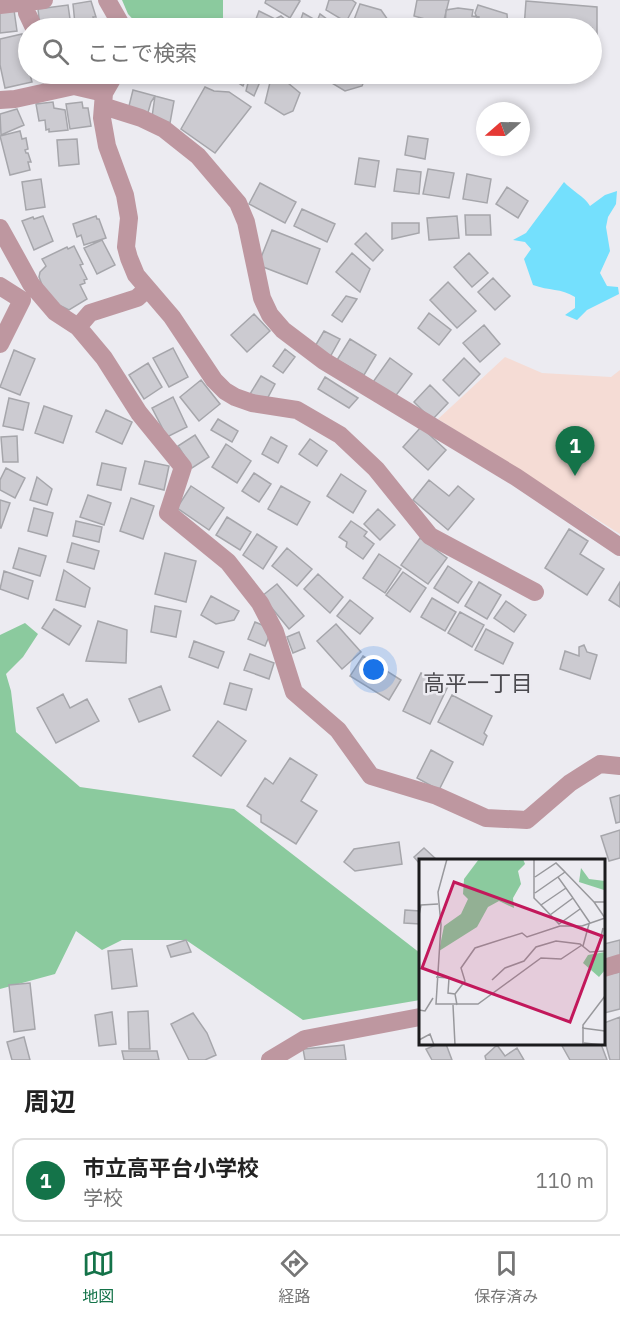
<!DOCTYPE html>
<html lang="ja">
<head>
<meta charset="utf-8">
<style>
	body { margin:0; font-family:"IBM Plex Sans","Noto Sans JP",sans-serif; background:#f6f6f6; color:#222 }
	.compass { position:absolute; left:476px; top:102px; width:54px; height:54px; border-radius:50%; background:#fff; box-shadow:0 3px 9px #0003; rotate:250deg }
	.you { position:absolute; left:374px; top:670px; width:21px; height:21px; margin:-15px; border:4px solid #fff; border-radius:50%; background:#1a73e8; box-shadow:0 0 0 9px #1a73e833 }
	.badge { display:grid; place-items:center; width:39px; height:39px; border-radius:50%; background:#147349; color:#fff; font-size:20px; font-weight:700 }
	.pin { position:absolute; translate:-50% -50px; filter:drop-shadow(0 2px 3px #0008) }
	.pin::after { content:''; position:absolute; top:32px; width:21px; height:18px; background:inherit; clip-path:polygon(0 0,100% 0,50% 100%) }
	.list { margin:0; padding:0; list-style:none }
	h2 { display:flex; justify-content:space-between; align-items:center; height:78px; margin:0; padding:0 24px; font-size:26px }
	h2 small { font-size:20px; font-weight:400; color:#767676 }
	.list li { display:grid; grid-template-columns:39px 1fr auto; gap:18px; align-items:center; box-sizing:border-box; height:84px; margin:0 12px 12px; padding:0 12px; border:2px solid #e0e0e0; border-radius:12px }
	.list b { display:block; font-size:22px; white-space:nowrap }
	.list p { margin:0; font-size:20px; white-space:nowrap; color:#767676 }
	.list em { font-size:20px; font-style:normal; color:#767676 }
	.icon { flex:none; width:33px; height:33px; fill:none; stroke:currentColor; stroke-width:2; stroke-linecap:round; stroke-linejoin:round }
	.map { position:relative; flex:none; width:620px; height:1060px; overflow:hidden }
	.search { position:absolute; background:#fff; box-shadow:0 3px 9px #0003; left:18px; right:18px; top:18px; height:66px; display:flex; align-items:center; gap:15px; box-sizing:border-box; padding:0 21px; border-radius:33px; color:#767676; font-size:22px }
	.sheet { height:174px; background:#fff }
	nav { display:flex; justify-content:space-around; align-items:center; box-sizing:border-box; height:84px; border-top:2px solid #e0e0e0; background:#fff; font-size:16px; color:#767676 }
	nav a { display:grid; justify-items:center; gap:3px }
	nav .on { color:#147349 }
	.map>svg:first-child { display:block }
</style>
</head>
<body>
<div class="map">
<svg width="620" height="1060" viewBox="0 0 620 1060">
	<rect width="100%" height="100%" fill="#ecebf1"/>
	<path fill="#f5dcd5" d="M505,357L542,373L611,377L620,370V534L438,419Z"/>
	<path fill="#8bca9e" d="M122,0H223V28H141L128,14Z
		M25,623L38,634L23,657L6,674L11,691L16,732L80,787L234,809L420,953V1000L303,1020L186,940H122L102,950L76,931L55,974L0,989V635Z"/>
	<path fill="#74e0fd" d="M564,182C571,190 585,197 590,206L605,195L617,191L616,204L608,217L606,227L610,251L600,273L607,286L618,287L619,294L587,310L577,320L565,315L575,308V297C561,288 549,291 533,285L524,259L531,249L525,242L513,240L526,233Z"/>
	<path fill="#cccbd1" stroke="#a6a6ab" stroke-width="1.5" d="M266,0H298L300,1L290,18L265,3Z
		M329,0H352L356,3L346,22L326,10Z
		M417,0H449L443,24L414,16Z
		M91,1L96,17H93L94,21L75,24L73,4Z
		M526,1L597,7V44L592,43V28H524Z
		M360,4L381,10L388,20L382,28H351Z
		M68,5L71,26L40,28L38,9Z
		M478,5L507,14L508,28H481L475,13Z
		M458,8L473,10L472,16L479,17L478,28H445L446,10Z
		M14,10L17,31L0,33V12Z
		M259,11L275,19L281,16L288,22L284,28H255L253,27Z
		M303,13L317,21L320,14L339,28H303V26L299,25Z
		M22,34L28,74H30L32,82L5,88L0,65V39Z
		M234,74H256L262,77L254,96L246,91L248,83L245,81L243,86L232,79Z
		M272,74H277L300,93L293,111L284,115L265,103Z
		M333,74H367L362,86L345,91L330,82Z
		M205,87L214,91L229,92L251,107L215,153L181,129Z
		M133,90L155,96L151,102L147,116L128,110Z
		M155,96L174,101L170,123L152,117Z
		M53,102L54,108L65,110L68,130L49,132V129L46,130L45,120L39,121L36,104Z
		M82,102L83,108H88L91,126L70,129L66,104Z
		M17,109L24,125L1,135L0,114Z
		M20,131L22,139L26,138L28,149L25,150L26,153H28L31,162H28L30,170L10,175L0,136Z
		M408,136L428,139L425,159L405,155Z
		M77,139L79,164L59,166L57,140Z
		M359,158L379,161L375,187L355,184Z
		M397,169L421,172L419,194L394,191Z
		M428,169L454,173L449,198L423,194Z
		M467,174L491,179L487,203L463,199Z
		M41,179L45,207L26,210L22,182Z
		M260,183L296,202L285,223L249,204Z
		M507,187L528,201L518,218L496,204Z
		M302,209L335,224L327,242L294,226Z
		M465,215H490L491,235H466Z
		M43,216L53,241L34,250L22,221L33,217L34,219Z
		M96,216L97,219H99L106,238L84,245L81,235L77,237L73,224Z
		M457,216L459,238L429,240L427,218Z
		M392,223H419V233L392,239Z
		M272,230L320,249L307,284L258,265Z
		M366,233L383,250L373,261L355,244Z
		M102,240L115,265L97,274L84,248Z
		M74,246L83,264L80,265L87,279L84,280L85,283L80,285L87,299L69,310L55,303L44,290L39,277L40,272L46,266L42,259L67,247L68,249Z
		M352,253L370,269L360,292L336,272Z
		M469,253L488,273L472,287L454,267Z
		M493,278L510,296L495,310L478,292Z
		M448,282L476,311L457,328L430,300Z
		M346,296L357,299L342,322L332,315Z
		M429,313L451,330L439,345L418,328Z
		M254,314L270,331L247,352L231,335Z
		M484,325L500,344L480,362L463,343Z
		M324,331L340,339L330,357L314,348Z
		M350,339L376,355L364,375L337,360Z
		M173,348L188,377L169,387L153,358Z
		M285,349L295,357L283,373L273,366Z
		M14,350L35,359L20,395L0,387Z
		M390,358L412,374L394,398L373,382Z
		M464,358L480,374L459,396L443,380Z
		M148,363L162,387L144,399L129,375Z
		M261,376L275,384L267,399L250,394Z
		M325,377L358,398L349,408L318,389Z
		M201,380L220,404L199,421L180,397Z
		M430,385L448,403L432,420L414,402Z
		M173,397L187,427L167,437L152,408Z
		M9,398L29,403L23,430L3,426Z
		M44,406L72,416L63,443L35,433Z
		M106,410L132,422L122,444L96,432Z
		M218,419L238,431L232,442L211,430Z
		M421,427L446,450L428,470L403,447Z
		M195,435L209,457L192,468L178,446Z
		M17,436L18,462H3L1,437Z
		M271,437L287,446L278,463L262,454Z
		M310,439L327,451L317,466L299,454Z
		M226,444L251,461L237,483L212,467Z
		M145,461L169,466L164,490L139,484Z
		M102,463L126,468L121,490L97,485Z
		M6,468L25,478L15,498L0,490V480Z
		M254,473L271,484L259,502L242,491Z
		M341,474L366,491L353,513L327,496Z
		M37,477L52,489L47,505L30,500Z
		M429,480L449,496L458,486L474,499L448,530L413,500Z
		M191,486L224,508L209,530L177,508Z
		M281,486L310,502L297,525L268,509Z
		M88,495L111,503L104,525L80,517Z
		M131,498L154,506L143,539L120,531Z
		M0,500L10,503L1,528H0Z
		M34,508L53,513L47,536L28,531Z
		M378,509L395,525L380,540L364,524Z
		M227,517L251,532L240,550L216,535Z
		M76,521L102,527L99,542L73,536Z
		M351,521L367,532L364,536L374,544L363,559L346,547L347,542L339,537Z
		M569,529L588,541L580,554L604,569L587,595L545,568Z
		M257,534L277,547L263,569L243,555Z
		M420,538L447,558L428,584L401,565Z
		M72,543L99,551L94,569L67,562Z
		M19,548L46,556L40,576L13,568Z
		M287,548L312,569L297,586L272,566Z
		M165,553L196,561L186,602L155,594Z
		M379,554L401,569L385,593L363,578Z
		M448,566L472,582L458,603L434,588Z
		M64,570L90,588L85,607L56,600Z
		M4,571L33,581L28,599L0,589Z
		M403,572L426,588L410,612L386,595Z
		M318,574L343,597L330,613L304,589Z
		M479,582L501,595L487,619L465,606Z
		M620,582V607L609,600Z
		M277,584L304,616L289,629L262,596Z
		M211,596L239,611L234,620L216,624L201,615Z
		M432,598L456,612L445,631L421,617Z
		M350,600L373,618L360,634L337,616Z
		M506,601L526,615L514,632L494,618Z
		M155,606L181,611L176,637L151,632Z
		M54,609L81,626L69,645L42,628Z
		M460,612L484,625L472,647L448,633Z
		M98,621L127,630L126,663L86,661Z
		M255,622L272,629L265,646L248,639Z
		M336,624L361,652L342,669L317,641Z
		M486,629L513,643L503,664L475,650Z
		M299,632L305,648L293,653L287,637Z
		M194,641L224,652L218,668L189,657Z
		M584,645L587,652L597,655L590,679L560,669L565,651L579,656V647Z
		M250,654L274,663L269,679L244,670Z
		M363,656L401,680L389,700L350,676Z
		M421,673L448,686L430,724L403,711Z
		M230,683L252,689L246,710L224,704Z
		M161,686L170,710L139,722L129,699Z
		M63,694L70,708L87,699L99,721L56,743L37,708Z
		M452,695L492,716L484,733L487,736L483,745L438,722Z
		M218,721L246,741L221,776L193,756Z
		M431,750L453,762L439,790L417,778Z
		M290,758L317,775L301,801L317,811L296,844L261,822V815L247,806L265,778L273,784Z
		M620,795V822L616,823L610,798Z
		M620,830V858L609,861L601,836Z
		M399,842L402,864L355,871L344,862L354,849Z
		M424,848L437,860H420V864L414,857Z
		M405,910L420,911V924L404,923Z
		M186,940L191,952L171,957L167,946Z
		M620,940V962L605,965L604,944Z
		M132,949L137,986L112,989L108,951Z
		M620,972V1009L604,1013V975Z
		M30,983L35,1029L14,1032L9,985Z
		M148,1011L150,1049H129L128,1012Z
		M112,1012L116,1044L99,1046L95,1015Z
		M193,1013L207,1033L216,1055L205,1060H189L171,1024Z
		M620,1017V1060H610L604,1038V1023Z
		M24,1037L30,1060H12L7,1042Z
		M438,1044H446L452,1060H432L426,1049Z
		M561,1044H601L607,1060H570Z
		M344,1045L346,1060H305L303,1049Z
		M497,1045L505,1056L517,1048L524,1060H486L485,1056Z
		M122,1051H157L159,1060H124Z"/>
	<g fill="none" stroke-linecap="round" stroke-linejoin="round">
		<path stroke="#be97a0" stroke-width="18" d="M107,0L123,28
			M0,5L44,0
			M27,13L34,28
			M115,74L104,93L102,118L107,146L125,195L129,218L126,247L129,258L136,275L172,317L214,380L225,391L235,397L252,403L297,410L340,435L376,469L430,536L535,592
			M0,100L15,99L74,86L104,93
			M103,106L141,118L164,129L198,156L238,203L246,222L262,298L270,315L283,330L324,361L516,477L620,547
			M0,228L31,284L55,312L78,327L104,358L139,413L183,467L168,513L228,562L260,603L275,632L294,692L338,730L371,776L437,796L486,818L527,820L570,783L600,764L620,766
			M0,286L22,300L0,344
			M78,327L90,313L137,298L147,289
			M604,968L620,963
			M270,1060L305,1039L420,1017"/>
	</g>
	<g text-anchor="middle" stroke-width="5" stroke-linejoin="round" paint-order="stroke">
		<g font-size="22" fill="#4a494e" stroke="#ecebf1">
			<text x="478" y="691">高平一丁目</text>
		</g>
	</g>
	<g transform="translate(419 859)">
		<rect width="186" height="186" fill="#ecebf1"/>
		<path d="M60,0H104L106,5L99,12L102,25L94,39L95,49L80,42L69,48L58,68L20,92L25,67L42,55L49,40L44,35L45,20ZM162,9L170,20L186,22L185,31L160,23ZM186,93V111L180,118L164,104L169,96Z" fill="#8bca9e"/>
		<path fill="none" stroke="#98989c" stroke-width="1.5" d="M28,0L19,33L22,66L17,145H59L122,99L142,100L163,86M115,0V39L122,46M146,13L175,43M116,18L137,4L146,13L139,18M147,29L122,46L140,65L161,50M116,34L139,18L154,39M186,43H175L186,59M0,56L2,46L19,45M131,56L154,39L171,64M164,87L170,65M179,91L184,69M17,118L30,119L29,134L36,135M73,121L86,109L105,102L117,88L137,82L161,85L171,93L186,92M34,146L36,186M38,146L36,135L46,122L42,109L56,89L103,74L108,78L141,67H163L186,59M0,151L6,152L14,139M163,169L186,172M0,181L11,175L15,186M165,184L184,186M164,186V166L186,137"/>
		<path fill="#c2185b" fill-opacity="0.15" stroke="#c2185b" stroke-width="3" d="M35,23L183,77L151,163L3,109Z"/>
		<rect width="186" height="186" fill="none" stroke="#1b1b1d" stroke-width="3"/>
	</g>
</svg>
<svg class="compass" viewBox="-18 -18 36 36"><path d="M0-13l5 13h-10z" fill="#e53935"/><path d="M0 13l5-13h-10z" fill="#767676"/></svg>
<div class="you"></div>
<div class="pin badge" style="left:575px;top:476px">1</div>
<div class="search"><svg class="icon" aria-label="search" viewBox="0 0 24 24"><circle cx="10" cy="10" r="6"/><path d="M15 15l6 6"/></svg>ここで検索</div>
</div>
<section class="sheet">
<h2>周辺<small></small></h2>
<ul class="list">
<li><span class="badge">1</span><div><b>市立高平台小学校</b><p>学校</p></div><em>110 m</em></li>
</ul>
</section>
<nav>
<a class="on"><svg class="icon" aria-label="map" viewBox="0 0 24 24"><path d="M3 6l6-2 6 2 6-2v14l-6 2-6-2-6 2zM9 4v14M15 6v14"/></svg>地図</a>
<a><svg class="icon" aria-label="directions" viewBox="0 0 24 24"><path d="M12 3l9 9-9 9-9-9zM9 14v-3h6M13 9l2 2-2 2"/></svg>経路</a>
<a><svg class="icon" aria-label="saved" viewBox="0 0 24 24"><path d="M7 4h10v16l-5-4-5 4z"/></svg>保存済み</a>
</nav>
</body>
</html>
